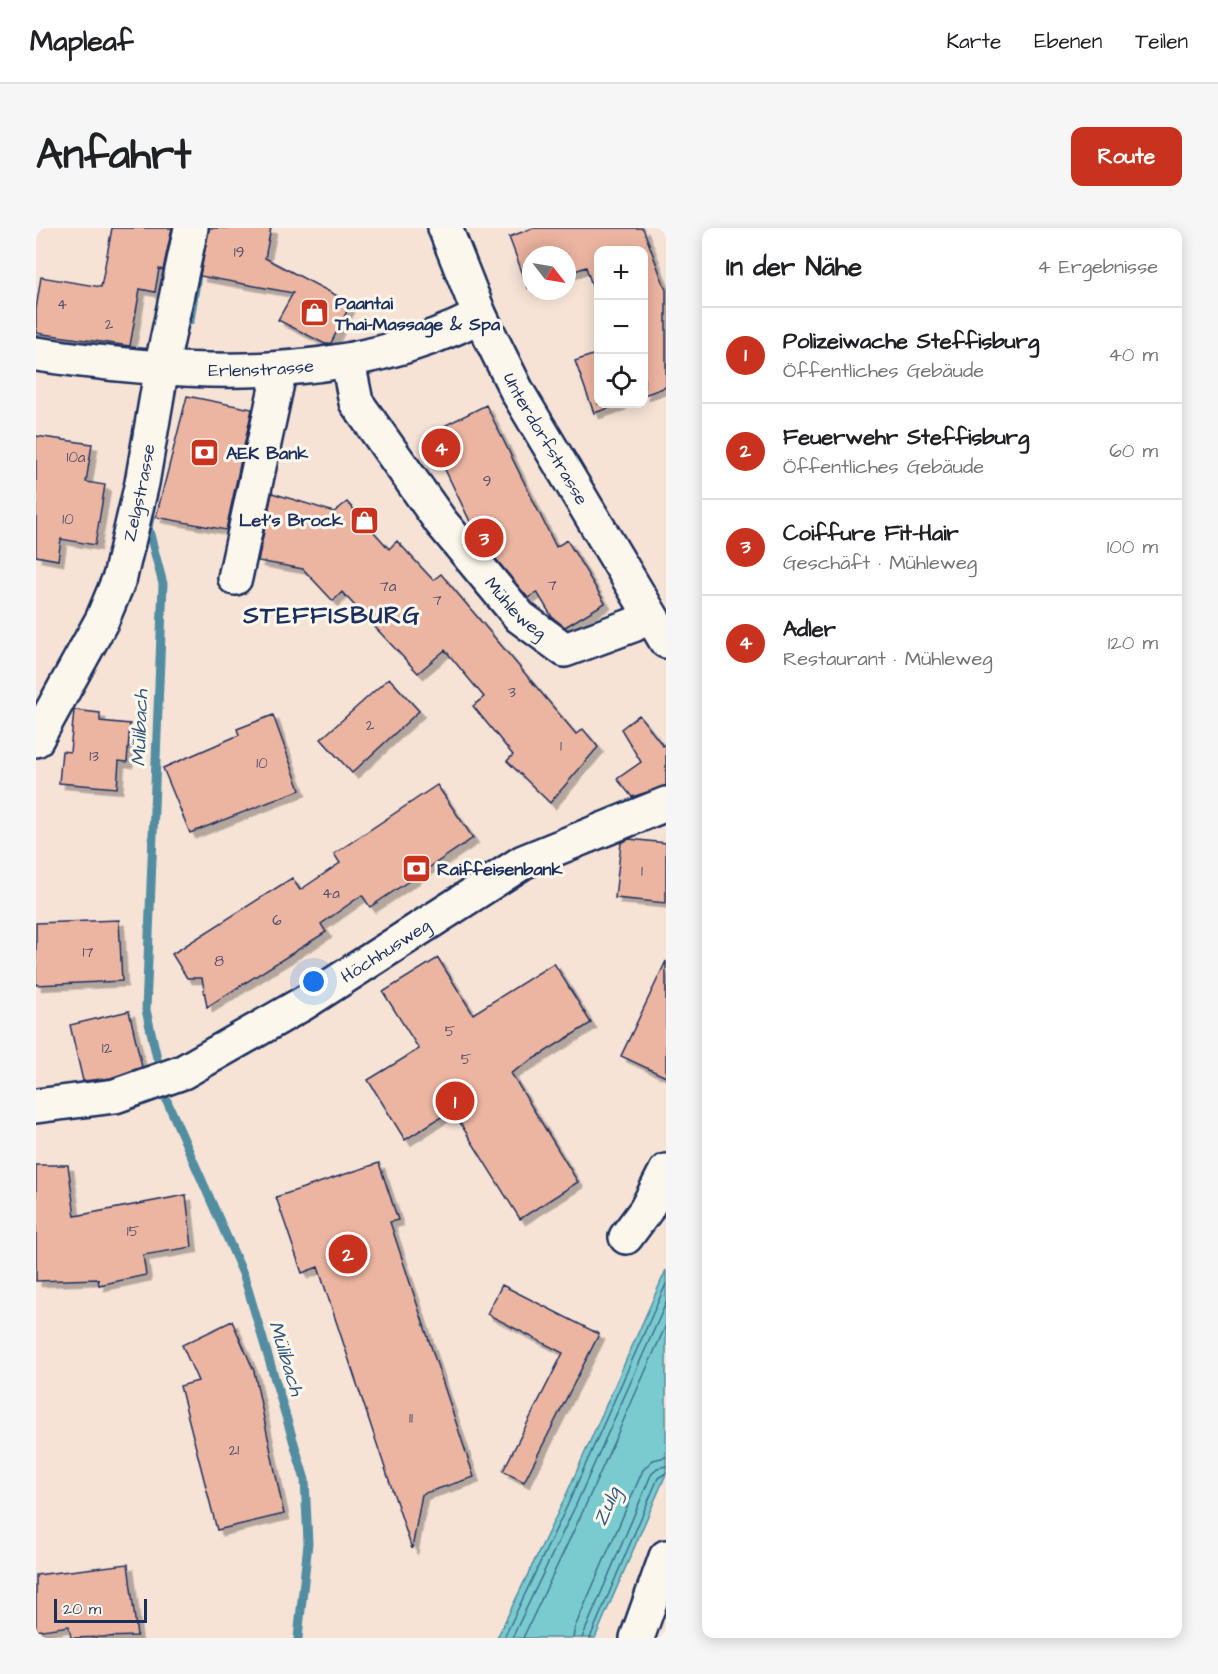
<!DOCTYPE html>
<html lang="de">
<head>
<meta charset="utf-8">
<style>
	body { margin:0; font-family:"Architects Daughter",sans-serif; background:#f6f6f6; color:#202124 }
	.controls { position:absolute; right:18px; top:18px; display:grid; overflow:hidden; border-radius:12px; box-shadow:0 3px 15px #0003 }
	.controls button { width:54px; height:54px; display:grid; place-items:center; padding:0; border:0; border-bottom:2px solid #e0e0e0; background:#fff; color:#202124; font:30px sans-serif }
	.compass { position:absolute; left:486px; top:18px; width:54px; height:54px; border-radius:50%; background:#fff; box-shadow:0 3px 15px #0003; rotate:121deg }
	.scale { position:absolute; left:18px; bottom:15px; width:93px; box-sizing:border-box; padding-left:6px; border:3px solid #1b2f5e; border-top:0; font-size:16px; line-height:21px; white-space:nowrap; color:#1b2f5e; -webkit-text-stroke:4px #fbf7ec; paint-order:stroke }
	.you { position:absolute; left:278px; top:754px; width:21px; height:21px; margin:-15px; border:4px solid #fff; border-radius:50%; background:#1a73e8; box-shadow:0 0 0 9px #1a73e833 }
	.badge { display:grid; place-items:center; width:39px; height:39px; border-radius:50%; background:#c8321e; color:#fff; font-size:20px; font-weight:700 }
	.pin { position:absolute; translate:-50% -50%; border:3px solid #fff; box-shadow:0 2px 6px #0006 }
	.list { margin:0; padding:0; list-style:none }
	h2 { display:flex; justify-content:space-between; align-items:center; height:78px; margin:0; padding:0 24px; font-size:26px }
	h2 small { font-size:20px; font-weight:400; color:#757577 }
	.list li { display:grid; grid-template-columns:39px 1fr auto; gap:18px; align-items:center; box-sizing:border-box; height:96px; padding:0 24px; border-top:2px solid #e0e0e0 }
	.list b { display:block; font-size:22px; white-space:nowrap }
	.list p { margin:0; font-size:20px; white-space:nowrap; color:#757577 }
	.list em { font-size:20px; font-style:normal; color:#757577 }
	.icon { flex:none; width:33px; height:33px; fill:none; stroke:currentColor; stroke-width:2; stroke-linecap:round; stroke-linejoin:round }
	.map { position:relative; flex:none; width:630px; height:1410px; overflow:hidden; border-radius:12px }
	header { display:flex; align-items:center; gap:36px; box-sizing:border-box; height:84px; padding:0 30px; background:#fff; border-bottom:2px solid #e0e0e0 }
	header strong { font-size:28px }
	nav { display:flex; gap:33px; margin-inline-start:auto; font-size:21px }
	.intro { display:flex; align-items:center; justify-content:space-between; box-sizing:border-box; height:144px; padding:0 36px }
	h1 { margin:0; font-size:42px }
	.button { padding:15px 27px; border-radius:12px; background:#c8321e; color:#fff; font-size:21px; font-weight:700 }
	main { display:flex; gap:36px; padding:0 36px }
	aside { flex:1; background:#fff; border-radius:12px; box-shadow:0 3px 15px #0003 }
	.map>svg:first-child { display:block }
</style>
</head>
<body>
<header>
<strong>Mapleaf</strong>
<nav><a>Karte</a><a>Ebenen</a><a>Teilen</a></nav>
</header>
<div class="intro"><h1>Anfahrt</h1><a class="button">Route</a></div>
<main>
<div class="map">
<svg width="630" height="1410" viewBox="0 0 630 1410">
	<defs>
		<filter id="shadow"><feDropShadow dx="5.5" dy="5.5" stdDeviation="0" flood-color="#0004"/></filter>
	</defs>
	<rect width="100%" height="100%" fill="#f6e3d6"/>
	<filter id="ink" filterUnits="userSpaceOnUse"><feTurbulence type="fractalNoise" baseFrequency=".0167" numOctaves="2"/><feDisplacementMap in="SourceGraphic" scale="12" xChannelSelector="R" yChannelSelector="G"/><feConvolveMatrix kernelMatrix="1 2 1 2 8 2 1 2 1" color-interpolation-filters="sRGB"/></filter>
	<g filter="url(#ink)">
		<path fill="#79cbd0" stroke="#538da2" stroke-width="1.5" d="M630,1042V1246L559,1410H461L527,1274Z"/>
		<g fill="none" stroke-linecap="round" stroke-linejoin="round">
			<path stroke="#416d8c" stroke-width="1.5" d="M468,1410L532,1276L630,1056
				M476,1410L539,1279L630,1075
				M487,1410L547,1283L630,1097
				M537,1410L539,1399L607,1242L617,1232L630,1229
				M546,1410L615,1247L621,1240L630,1238
				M554,1410L622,1250L630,1245"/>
			<path stroke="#538da2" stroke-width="9" d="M154,92L161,47
				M114,290L112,299L127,356L110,782L121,830
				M131,873L208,1048L269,1252L272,1315L262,1410"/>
		</g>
		<path fill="#ecb5a1" stroke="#1b2f5e" stroke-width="1.5" filter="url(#shadow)" d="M76,0H136L127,42L123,41L119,64L104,61L94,118L0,105V81L5,49L65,59Z
			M173,0H235L229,30L315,75L295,115L289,116L242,92L257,65L164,48Z
			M497,0H607L630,62V159L608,167V22H562V76L550,39L531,46V27H495V59L492,60L473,9Z
			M562,125V176H585L558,185L539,133Z
			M151,168L216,181L190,302L120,289Z
			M450,177L520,319L531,312L569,375L529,399L516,389L501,364L492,370L441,308L392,206Z
			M0,208L56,216L50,254L69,257L59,317L25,311L22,332L0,328Z
			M236,265L298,284L311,274L353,321L361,313L397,352L405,346L540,506L547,501L562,519L514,575L471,533L477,527L437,478L448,469L409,422L382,445L306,364L297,373L267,341L222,333Z
			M353,450L383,483L316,545L285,511Z
			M38,482L64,485V493L94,496L91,534L83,533L81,560L23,555L26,523L34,524Z
			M237,487L264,562L154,605L127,540L203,507L201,501Z
			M603,487L627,518L630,516V558L596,569L581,551L605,534L585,501Z
			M401,557L437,610L334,679L326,667L285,696L290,704L171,779L166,750H151L136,726L256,650L264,662L304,635L298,626Z
			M593,611L630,615V675L579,670L585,615Z
			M83,692L86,753L0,757V695Z
			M402,730L437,786L518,735L555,795L475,845L542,954L484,991L416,882L369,912L332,852L383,821L347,764Z
			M630,733V849L585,828Z
			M93,783L106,839L75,850L47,853L34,797Z
			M343,935L362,992L354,994L438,1249L386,1266L376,1321L282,1039L266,1045L240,969Z
			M0,937H32L39,988L150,967L156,1019L107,1027L110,1047L63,1057L62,1051L0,1053Z
			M466,1057L563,1106L488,1254L467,1243L527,1125L451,1086Z
			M196,1093L218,1143L248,1286L181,1302L144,1158L162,1153L146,1117Z
			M92,1336L101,1408L35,1410L33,1398L0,1403V1347Z"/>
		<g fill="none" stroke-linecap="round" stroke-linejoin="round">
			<defs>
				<g id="minor">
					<path id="s1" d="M0,126C149,147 305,159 444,88"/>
					<path id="s2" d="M312,134L320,174L405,294L484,389L529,422L597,397L614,387"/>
					<path d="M199,350L244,141"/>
					<path id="s3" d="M0,512L66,392L84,349L106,255L128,127L155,0"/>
					<path id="s4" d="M0,878L79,868L147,844L268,775L487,634L630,576"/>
					<path d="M590,1009L610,982L630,943"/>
					<path d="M601,1410L630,1329"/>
				</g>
				<g id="major">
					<path id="s5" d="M409,0L444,88L482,165L630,413"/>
				</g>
			</defs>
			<use href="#minor" stroke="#1b2f5e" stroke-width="38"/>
			<use href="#major" stroke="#1b2f5e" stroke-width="38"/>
			<use href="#minor" stroke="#fbf7ec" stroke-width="33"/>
			<use href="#major" stroke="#fbf7ec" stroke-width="33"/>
		</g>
	</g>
	<defs>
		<symbol id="shop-square" viewBox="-11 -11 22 22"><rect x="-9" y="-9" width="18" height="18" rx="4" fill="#c8321e" stroke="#fbf7ec"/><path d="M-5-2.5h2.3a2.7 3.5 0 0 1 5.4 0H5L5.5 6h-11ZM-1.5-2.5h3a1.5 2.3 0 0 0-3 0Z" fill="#fff"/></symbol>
		<symbol id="bank-square" viewBox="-11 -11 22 22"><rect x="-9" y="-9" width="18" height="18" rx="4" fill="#c8321e" stroke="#fbf7ec"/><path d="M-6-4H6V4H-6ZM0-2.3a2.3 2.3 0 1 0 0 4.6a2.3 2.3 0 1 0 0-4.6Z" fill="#fff"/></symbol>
	</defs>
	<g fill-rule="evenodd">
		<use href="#shop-square" x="262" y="68" width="33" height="33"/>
		<use href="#bank-square" x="152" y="208" width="33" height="33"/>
		<use href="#shop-square" x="312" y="276" width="33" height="33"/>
		<use href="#bank-square" x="364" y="624" width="33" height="33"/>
	</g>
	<g text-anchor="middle" stroke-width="6" stroke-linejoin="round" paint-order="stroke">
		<g font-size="15" fill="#4f506f">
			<text x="203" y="29">19</text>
			<text x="26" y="81">4</text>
			<text x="73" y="101">2</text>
			<text x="40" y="234">10a</text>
			<text x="451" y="258">9</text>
			<text x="32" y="296">10</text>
			<text x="516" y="362">7</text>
			<text x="352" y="363">7a</text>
			<text x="401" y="377">7</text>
			<text x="476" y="469">3</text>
			<text x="334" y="502">2</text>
			<text x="525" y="523">1</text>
			<text x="58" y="533">13</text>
			<text x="226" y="540">10</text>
			<text x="606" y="648">1</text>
			<text x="295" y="670">4a</text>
			<text x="241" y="697">6</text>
			<text x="52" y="729">17</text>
			<text x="183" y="738">8</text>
			<text x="414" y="808">5</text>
			<text x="71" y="825">12</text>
			<text x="430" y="836">5</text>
			<text x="97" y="1008">15</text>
			<text x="375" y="1195">11</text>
			<text x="198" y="1227">21</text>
		</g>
		<g font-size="18" font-weight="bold" fill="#1b2f5e" stroke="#fbf7ec" text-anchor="start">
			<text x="299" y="81">Paantai<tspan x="299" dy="21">Thai-Massage &amp; Spa</tspan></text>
			<text x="190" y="231">AEK Bank</text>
			<text x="307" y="298" text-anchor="end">Let's Brock</text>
			<text x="401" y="647">Raiffeisenbank</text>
		</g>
		<g font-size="18" fill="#1b2f5e" stroke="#fbf7ec">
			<text dy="6" stroke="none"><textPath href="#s1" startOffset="226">Erlenstrasse</textPath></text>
			<text dy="6" stroke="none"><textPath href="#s5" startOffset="234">Unterdorfstrasse</textPath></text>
			<text dy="6" stroke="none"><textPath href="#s3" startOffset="270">Zelgstrasse</textPath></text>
			<text dy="6" stroke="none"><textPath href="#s2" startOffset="302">Mühleweg</textPath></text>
			<text dy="6" stroke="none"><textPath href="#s4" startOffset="388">Höchhusweg</textPath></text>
		</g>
		<g font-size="20" font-style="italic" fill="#32567a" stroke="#fbf7ec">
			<text transform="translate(103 500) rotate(-88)" y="7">Mülibach</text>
			<text transform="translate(251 1130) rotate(73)" y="7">Mülibach</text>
			<text transform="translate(570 1278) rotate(-66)" y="7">Zulg</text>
		</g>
		<g font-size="24" font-weight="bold" letter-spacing="1.5" fill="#1b2f5e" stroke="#fbf7ec">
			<text x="296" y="395">STEFFISBURG</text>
		</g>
	</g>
</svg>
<div class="controls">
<button>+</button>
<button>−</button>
<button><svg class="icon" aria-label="locate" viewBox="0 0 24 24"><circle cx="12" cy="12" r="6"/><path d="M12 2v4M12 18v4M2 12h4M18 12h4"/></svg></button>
</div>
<svg class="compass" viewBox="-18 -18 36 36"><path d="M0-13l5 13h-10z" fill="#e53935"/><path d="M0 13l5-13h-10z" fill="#757577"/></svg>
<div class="scale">20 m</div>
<div class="you"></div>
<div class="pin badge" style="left:419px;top:873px">1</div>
<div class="pin badge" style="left:312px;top:1026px">2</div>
<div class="pin badge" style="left:448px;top:310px">3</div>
<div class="pin badge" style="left:405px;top:220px">4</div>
</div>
<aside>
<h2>In der Nähe<small>4 Ergebnisse</small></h2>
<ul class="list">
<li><span class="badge">1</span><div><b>Polizeiwache Steffisburg</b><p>Öffentliches Gebäude</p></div><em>40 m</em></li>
<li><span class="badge">2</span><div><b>Feuerwehr Steffisburg</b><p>Öffentliches Gebäude</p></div><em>60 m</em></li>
<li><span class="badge">3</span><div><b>Coiffure Fit-Hair</b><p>Geschäft · Mühleweg</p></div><em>100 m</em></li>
<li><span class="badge">4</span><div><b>Adler</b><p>Restaurant · Mühleweg</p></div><em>120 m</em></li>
</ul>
</aside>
</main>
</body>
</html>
